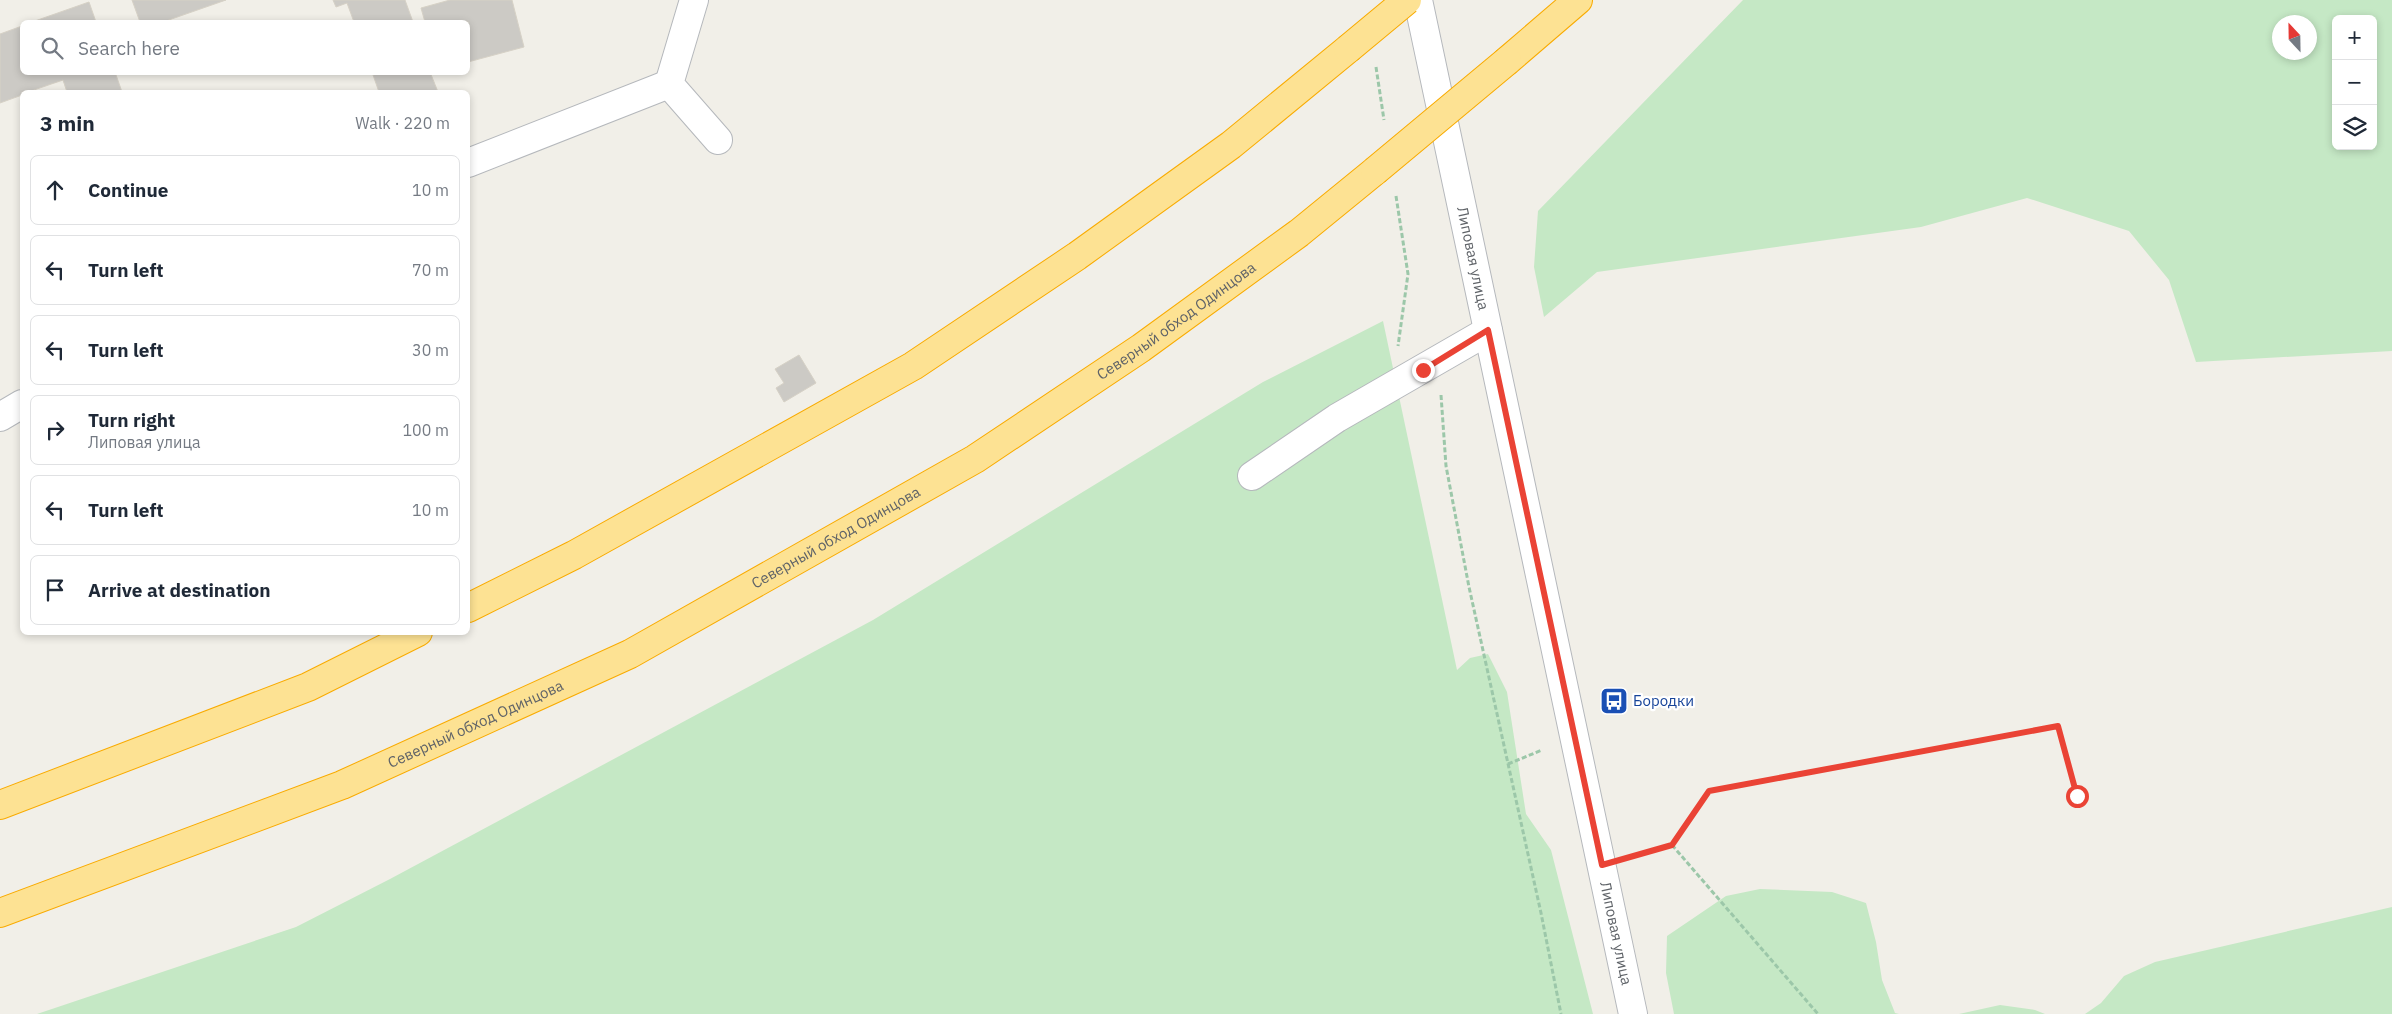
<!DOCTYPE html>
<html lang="en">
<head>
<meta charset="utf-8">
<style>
	body { margin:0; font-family:"IBM Plex Sans",sans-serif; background:#f6f6f7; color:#1f2937 }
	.controls { position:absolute; right:15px; top:15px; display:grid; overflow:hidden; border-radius:8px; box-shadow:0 2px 8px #0003 }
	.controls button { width:45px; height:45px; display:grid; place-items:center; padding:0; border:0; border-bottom:1px solid #e0e1e3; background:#fff; color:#1f2937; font:25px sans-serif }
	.compass { position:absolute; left:2272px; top:15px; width:45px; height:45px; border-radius:50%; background:#fff; box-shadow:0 2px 8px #0003; rotate:338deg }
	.stop { position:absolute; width:15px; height:15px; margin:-11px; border:4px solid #ea4335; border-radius:50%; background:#fff }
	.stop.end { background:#ea4335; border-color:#fff; box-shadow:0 1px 5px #0008 }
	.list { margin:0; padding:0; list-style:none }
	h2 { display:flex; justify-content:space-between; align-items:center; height:65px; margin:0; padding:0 20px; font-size:21px }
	h2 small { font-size:16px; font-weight:400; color:#747a83 }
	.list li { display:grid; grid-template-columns:32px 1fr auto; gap:15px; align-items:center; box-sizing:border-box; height:70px; margin:0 10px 10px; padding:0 10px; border:1px solid #e0e1e3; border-radius:8px }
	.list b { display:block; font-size:19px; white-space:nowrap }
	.list p { margin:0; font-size:16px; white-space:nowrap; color:#747a83 }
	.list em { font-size:16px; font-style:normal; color:#747a83 }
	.icon { flex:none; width:28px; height:28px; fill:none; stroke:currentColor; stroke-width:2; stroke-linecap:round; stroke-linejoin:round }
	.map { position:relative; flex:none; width:2392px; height:1014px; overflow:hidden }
	.search { position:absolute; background:#fff; box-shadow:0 2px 8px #0003; left:20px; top:20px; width:450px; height:55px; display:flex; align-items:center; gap:12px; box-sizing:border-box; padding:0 18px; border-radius:8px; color:#747a83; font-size:19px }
	.panel { position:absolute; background:#fff; box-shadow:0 2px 8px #0003; left:20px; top:90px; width:450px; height:545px; border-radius:8px }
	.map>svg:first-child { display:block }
</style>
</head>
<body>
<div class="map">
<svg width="2392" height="1014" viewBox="0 0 2392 1014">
	<rect width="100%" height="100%" fill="#f1efe8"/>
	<path fill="#c5e8c5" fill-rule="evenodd" d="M1743,0H2392V351L2196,362L2169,280L2129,231L2027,198L1921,227L1597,272L1544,317L1534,267L1538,211ZM2336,19H2373V146H2336ZM2280,22H2310V52H2280Z
		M1383,321L1457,670L1470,658L1488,654L1507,692L1526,814L1551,850L1593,1014H37L296,927L390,879L873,620L1263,382Z
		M1760,889L1832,892L1866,903L1876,942L1882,980L1895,1013L1899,1014H1674L1666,973L1667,936L1726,896Z
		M2392,907V1014H2085L2101,1003L2124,976L2155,962Z
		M2000,1005L2035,1010L2045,1014H1959Z"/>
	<path fill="#cccac5" stroke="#d6d1c6" d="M132,0H226L163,22H140Z
		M333,0H405L413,22H354L347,3L336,7Z
		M450,0H512L524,47L468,62V22H425L421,8Z
		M89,2L96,22H32Z
		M22,26V72H115L122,92H67L63,80L28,92H22V95L0,103V34Z
		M372,72H430L438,92H379Z
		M799,355L816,383L784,402L776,388L784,383L775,369Z"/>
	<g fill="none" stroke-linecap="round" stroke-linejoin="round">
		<defs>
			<g id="minor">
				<path d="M694,0L669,84L718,140"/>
				<path id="s1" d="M1418,0L1633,1014"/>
				<path d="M468,163L669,84"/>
				<path d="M0,417L22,404"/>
				<path d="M1252,476L1337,418L1488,331"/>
			</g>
			<g id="highway">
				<path d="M1507,61L1578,0"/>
				<path d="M468,608L574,555L913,366L1077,256L1231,145L1348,49"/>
				<path d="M0,805L308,687L418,632"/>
				<path id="s2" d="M0,913L342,785L630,654L975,459L1141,348L1299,233L1375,171"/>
			</g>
		</defs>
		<use href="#minor" stroke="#b5b8bc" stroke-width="30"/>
		<use href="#highway" stroke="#f9ab00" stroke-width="30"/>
		<path stroke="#9cc7a9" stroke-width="3" stroke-dasharray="5 2.5" stroke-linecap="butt" d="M1376,67L1384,120
			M1396,196L1408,274L1398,346
			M1441,395L1446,466L1469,587L1541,913L1561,1014
			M1508,764L1542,750
			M1672,845L1818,1014
			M1631,857L1672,845L1709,791L2058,726L2077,796"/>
		<use href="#minor" stroke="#fff" stroke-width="28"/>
		<use href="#highway" stroke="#fde293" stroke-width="28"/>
		<defs>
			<path id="highway-bridge" d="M1348,49L1407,0
				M1375,171L1507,61"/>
		</defs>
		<use href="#highway-bridge" stroke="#f9ab00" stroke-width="30" stroke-linecap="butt"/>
		<use href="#highway-bridge" stroke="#fde293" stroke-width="28"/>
	</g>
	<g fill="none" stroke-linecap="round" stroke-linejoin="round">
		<path stroke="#ea4335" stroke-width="6" d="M1423,370L1488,330L1602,865L1672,845L1709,791L2058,726L2077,796"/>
	</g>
	<defs>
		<symbol id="bus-square" viewBox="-11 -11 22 22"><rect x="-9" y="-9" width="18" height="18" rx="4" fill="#1a4fb4" stroke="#fff"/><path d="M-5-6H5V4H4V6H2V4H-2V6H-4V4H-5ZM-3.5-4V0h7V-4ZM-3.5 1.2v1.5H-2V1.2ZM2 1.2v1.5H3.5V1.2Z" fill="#fff"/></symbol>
	</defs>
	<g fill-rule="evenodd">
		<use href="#bus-square" x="1598" y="685" width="32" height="32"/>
	</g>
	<g text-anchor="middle" stroke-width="4.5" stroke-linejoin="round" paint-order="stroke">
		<g font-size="15" fill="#5f6368" stroke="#fff">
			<text dy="5" stroke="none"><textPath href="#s1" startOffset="264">Липовая улица</textPath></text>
			<text dy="5" stroke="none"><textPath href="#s2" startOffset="1322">Северный обход Одинцова</textPath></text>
			<text dy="5" stroke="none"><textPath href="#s2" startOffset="918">Северный обход Одинцова</textPath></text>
			<text dy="5" stroke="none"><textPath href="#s2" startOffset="512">Северный обход Одинцова</textPath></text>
			<text dy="5" stroke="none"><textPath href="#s1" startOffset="954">Липовая улица</textPath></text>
		</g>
		<g font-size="15" fill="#164399" stroke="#fff" text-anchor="start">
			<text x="1633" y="706">Бородки</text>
		</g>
	</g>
</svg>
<div class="controls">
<button>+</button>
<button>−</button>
<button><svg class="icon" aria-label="layers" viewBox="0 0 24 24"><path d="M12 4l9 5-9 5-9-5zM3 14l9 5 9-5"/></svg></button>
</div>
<svg class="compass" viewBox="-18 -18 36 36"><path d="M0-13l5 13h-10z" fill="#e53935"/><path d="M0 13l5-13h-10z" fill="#747a83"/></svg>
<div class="stop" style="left:2077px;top:796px"></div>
<div class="stop end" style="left:1423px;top:370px"></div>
<div class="search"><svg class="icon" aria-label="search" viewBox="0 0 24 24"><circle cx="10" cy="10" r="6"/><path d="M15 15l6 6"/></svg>Search here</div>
<section class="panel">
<h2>3 min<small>Walk · 220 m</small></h2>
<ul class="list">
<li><svg class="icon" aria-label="ahead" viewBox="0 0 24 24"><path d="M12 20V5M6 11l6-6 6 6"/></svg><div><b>Continue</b></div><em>10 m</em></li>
<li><svg class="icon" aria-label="left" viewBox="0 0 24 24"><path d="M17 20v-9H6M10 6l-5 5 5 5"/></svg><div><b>Turn left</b></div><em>70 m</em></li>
<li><svg class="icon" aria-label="left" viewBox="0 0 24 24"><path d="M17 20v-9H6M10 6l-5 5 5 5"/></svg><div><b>Turn left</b></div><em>30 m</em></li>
<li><svg class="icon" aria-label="right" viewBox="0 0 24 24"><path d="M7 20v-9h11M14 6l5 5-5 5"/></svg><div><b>Turn right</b><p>Липовая улица</p></div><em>100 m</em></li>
<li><svg class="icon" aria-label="left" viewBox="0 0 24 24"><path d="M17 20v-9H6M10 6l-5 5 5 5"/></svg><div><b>Turn left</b></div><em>10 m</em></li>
<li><svg class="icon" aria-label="arrive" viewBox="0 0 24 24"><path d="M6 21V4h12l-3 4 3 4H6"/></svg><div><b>Arrive at destination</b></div></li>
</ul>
</section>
</div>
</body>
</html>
